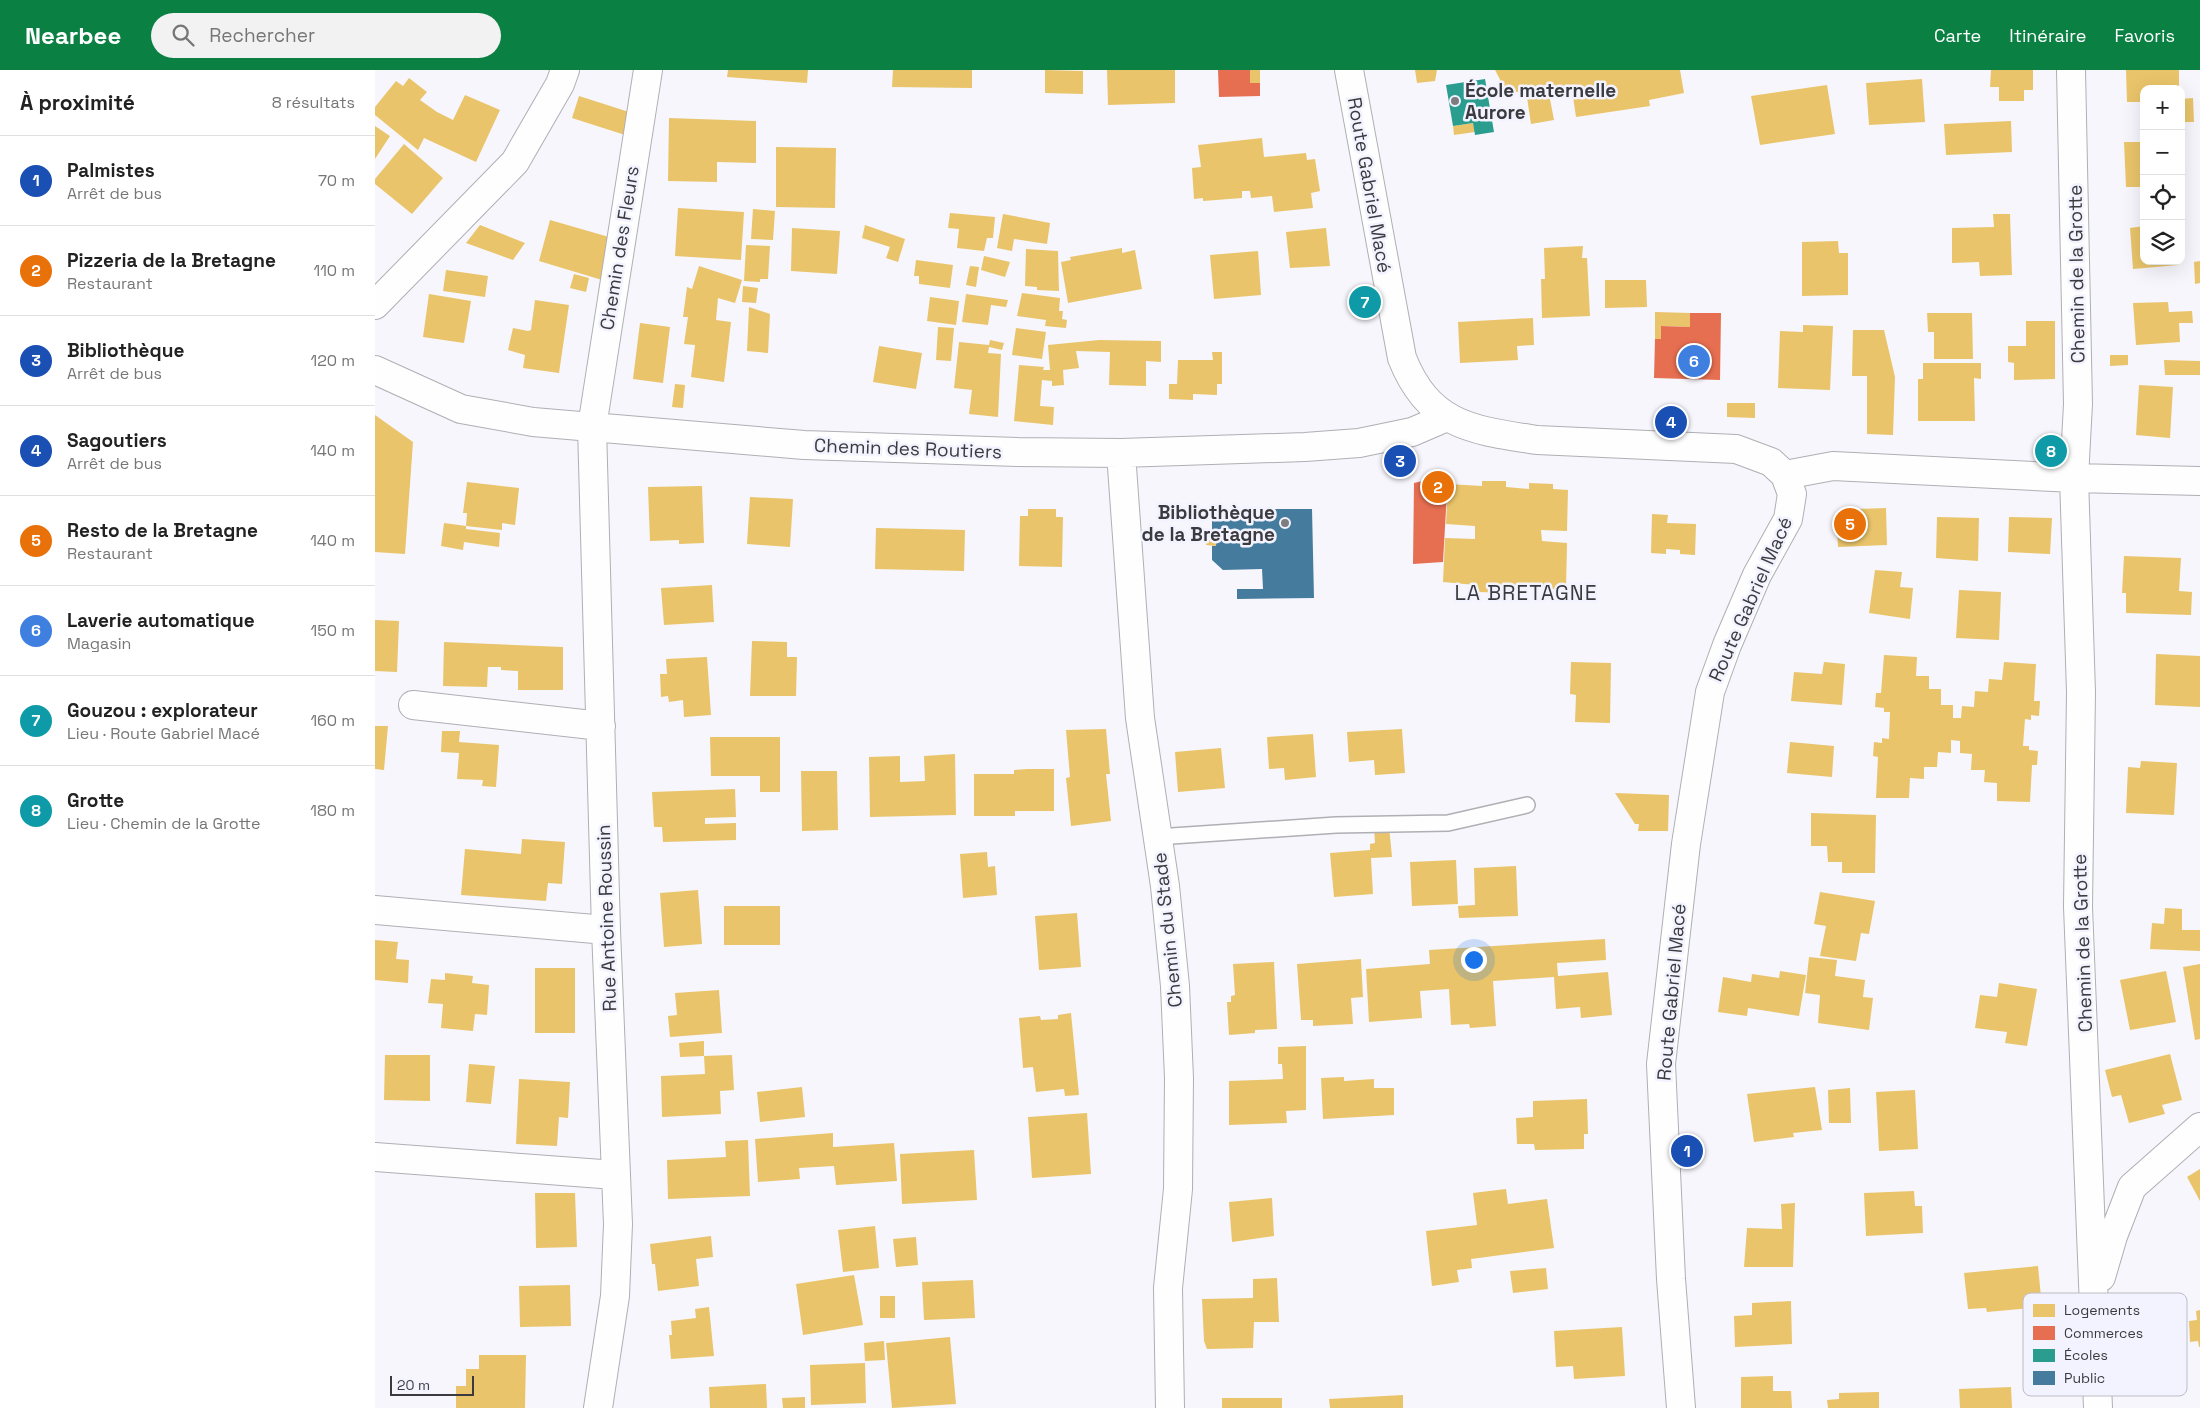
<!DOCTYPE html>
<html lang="fr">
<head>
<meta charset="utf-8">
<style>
	body { margin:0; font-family:"Space Grotesk",sans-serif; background:#f2f2f2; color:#222 }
	.controls { position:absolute; right:15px; top:15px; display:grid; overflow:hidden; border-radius:10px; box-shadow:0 5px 20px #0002 }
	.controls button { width:45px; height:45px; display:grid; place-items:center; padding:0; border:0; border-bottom:1px solid #e0e0e0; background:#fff; color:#222; font:25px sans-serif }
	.scale { position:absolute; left:15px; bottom:12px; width:84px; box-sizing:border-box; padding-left:5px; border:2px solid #3b3b3f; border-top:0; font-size:14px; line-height:18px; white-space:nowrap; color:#3b3b3f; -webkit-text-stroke:4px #f3f3ff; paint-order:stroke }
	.you { position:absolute; left:1098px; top:889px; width:18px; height:18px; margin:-12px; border:4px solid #fff; border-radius:50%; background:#1a73e8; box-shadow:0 0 0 8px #1a73e833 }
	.badge { display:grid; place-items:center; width:32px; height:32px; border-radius:50%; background:#0b8043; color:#fff; font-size:16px; font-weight:700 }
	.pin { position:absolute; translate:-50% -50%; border:2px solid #fff; box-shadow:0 1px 5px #0006 }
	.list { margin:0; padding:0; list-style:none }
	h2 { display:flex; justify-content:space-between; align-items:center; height:65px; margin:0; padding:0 20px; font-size:21px }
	h2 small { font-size:16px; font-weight:400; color:#767676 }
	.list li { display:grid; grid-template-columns:32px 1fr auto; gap:15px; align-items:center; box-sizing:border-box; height:90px; padding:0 20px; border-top:1px solid #e0e0e0 }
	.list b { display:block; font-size:19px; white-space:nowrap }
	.list p { margin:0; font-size:16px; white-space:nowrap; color:#767676 }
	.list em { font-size:16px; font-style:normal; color:#767676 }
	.icon { flex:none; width:28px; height:28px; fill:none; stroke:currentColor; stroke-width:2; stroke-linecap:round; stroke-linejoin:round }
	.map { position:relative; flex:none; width:1825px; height:1338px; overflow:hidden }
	header { display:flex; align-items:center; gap:30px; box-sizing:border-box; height:70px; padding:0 25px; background:#0b8043; color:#fff }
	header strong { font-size:24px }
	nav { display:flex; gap:28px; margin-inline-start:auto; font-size:18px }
	.search { width:350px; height:45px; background:#f2f2f2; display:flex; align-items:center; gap:12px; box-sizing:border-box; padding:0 18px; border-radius:28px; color:#767676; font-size:19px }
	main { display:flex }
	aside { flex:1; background:#fff }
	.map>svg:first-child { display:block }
</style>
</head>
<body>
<header>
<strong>Nearbee</strong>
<div class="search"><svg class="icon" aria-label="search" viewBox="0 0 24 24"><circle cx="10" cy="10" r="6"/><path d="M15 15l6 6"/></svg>Rechercher</div>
<nav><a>Carte</a><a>Itinéraire</a><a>Favoris</a></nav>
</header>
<main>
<aside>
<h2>À proximité<small>8 résultats</small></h2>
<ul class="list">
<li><span class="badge" style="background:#1a4fb4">1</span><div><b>Palmistes</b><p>Arrêt de bus</p></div><em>70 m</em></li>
<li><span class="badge" style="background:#e8710a">2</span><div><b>Pizzeria de la Bretagne</b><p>Restaurant</p></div><em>110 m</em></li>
<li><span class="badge" style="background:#1a4fb4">3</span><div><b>Bibliothèque</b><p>Arrêt de bus</p></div><em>120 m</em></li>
<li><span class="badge" style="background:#1a4fb4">4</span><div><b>Sagoutiers</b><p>Arrêt de bus</p></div><em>140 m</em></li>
<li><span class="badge" style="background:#e8710a">5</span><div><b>Resto de la Bretagne</b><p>Restaurant</p></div><em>140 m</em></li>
<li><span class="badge" style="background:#3f7fe0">6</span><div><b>Laverie automatique</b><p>Magasin</p></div><em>150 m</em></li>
<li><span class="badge" style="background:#0f9aa8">7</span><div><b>Gouzou : explorateur</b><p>Lieu · Route Gabriel Macé</p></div><em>160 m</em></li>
<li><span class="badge" style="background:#0f9aa8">8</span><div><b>Grotte</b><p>Lieu · Chemin de la Grotte</p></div><em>180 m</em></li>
</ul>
</aside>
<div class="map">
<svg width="1825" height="1338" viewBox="0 0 1825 1338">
	<rect width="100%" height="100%" fill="#f6f6fc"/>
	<path fill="#e9c46a" d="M353,0H433L432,13L352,7Z
		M518,0H597V18L517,17Z
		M670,0L708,1V24L670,23Z
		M732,0H800V33L733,35Z
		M875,0H885V13H875Z
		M1040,0H1062L1060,11L1042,13Z
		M1120,0H1305L1309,23L1274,30L1275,36L1201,47L1197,20L1174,24L1179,50L1156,54L1151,21L1132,23Z
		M1616,0H1658V20H1649V31H1624V17H1615Z
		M1751,0H1804V19H1769V32H1752Z
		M34,8L52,22L45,30L62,42L78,50L90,25L125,40L101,92L49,68L43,80L0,45V37L21,11L28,16Z
		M1547,9L1550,52L1494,55L1491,13Z
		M1452,15L1460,64L1385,75L1376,26Z
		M204,26L254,42L250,65L197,48Z
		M1818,28L1819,52H1806V29Z
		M294,48L381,51V93L342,92V112L293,111Z
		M1636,51L1637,82L1571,85L1569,54Z
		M1098,53L1100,62L1079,65L1078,56Z
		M0,56L15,66L0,89Z
		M887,68L889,87L931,83L932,90L940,89L945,121L936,123L938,138L899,142L897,126L876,128L875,121H867V128L828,131V128L819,129L817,98L826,97L823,75Z
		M1749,72H1769V117H1751Z
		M29,74L68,108L37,144L0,114V109Z
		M401,77L461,78L460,138L401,137Z
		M303,138L369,142L366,190L300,186Z
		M378,139L400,141L398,170L376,169Z
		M575,143L620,147L618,168H612L609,181L582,178L584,159L573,158Z
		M628,144L675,153L672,174L639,169L637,181L622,178Z
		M1618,144H1635L1637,205L1605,206L1604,192L1577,193V158L1619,157Z
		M175,150L234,167L227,210L164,191Z
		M105,155L150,173L138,190L91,173Z
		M490,155L530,169L523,192L511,188L515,177L487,168Z
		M1769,156V191H1803V195L1758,199L1755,158Z
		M417,158L465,161L462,204L416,201Z
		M951,158L955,196L915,198L911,162Z
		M1463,171L1464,183H1473V225L1427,226V172Z
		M371,175L395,176L393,209H385V212L369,211Z
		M1208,176L1207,188H1212L1215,246L1167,248L1166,209H1170L1169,178Z
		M747,178V183L760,180L767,219L693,233L686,192L696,190L695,187Z
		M651,179L683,181L684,221L662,220V217L650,216Z
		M883,181L886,225L839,229L835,185Z
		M609,186L635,192L630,207L606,200Z
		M541,190L578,195L575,218L544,214V206H539Z
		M1825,191V213L1820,214L1819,192Z
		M324,196L367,210L360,233L343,228L341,250L356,252L349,312L316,307L320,275L309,274L313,247H308L312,217L317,219Z
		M595,196L604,197L601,217L591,215Z
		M71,200L113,206L110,227L68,221Z
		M199,204L214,208L211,222L195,218Z
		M1230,210H1271L1272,237L1230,238Z
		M368,216L383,218L381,233L367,232Z
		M647,223L685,228L684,241H688L687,249L692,250L691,258L670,256L671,250L642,246Z
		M54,224L96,231L89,273L48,267Z
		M591,224L633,230L631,237L616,235L613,255L587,252Z
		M555,227L584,231L581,255L552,251Z
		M160,230L194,235L184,303L148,298L150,285L133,280L138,258L153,261L156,260Z
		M1793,232L1794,242L1817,241L1818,253H1804L1805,272L1761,275L1758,233Z
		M374,237L395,244L393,283L372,281Z
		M1280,242L1315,243V257L1286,256V269H1280Z
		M1552,243H1597L1598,289H1559V262H1553Z
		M1158,248L1159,275L1142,276L1143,290L1085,293L1083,252Z
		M1651,251H1680V309L1639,310V293L1633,292V276H1651Z
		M265,253L295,257L288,313L258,309Z
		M1428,255L1458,256L1455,320L1403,318L1405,261L1428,262Z
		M563,257L579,258L576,291L561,290Z
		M641,258L671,262L667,289L637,285Z
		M1478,260H1509L1520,307L1518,365L1492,364V306H1477Z
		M615,270L629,273L627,280L614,277L613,283L626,284L623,347L594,344L597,320L579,318L584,272L614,275Z
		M724,270L786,271V292L771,291V316L734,315L735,282L701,281L704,298L688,300L689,315L677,316V311L667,310L665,336L679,337L678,355L639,351L644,295L669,297L668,300H675L673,275Z
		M504,276L547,283L541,319L498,312Z
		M837,282H847V314H842V325L818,324V330L794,329V314H802L803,290H838Z
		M1735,285H1753V295L1735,296Z
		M1789,290L1825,291V305H1790Z
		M1548,293H1606V309L1599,308L1600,351H1543V309H1548Z
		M300,314L310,315L308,338L297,337Z
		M1764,315L1798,317L1795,368L1761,365Z
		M1352,333H1380V348L1352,347Z
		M0,345L38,372L30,484L0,482Z
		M1679,364L1680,379L1666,381L1665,366Z
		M1107,411H1131V417L1154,419V413L1178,414V419L1193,420L1192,461L1166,460L1167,471L1192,473L1191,519H1148V523L1101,522V515L1068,512L1070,468L1100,469V456L1071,454L1073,414L1107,416Z
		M92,412L144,418L140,455L127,453V460L91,456L92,443H88Z
		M327,416L329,473L304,474V470L275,471L273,417Z
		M375,427L418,429L415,477L372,474Z
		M1511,438L1512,475L1463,477L1462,458L1484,457L1483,439Z
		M653,439H681V447H688L687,497L644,496L645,446H653Z
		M1277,444L1293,445L1292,453L1321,454L1320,485L1305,484V480L1291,479V484L1276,483Z
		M1562,447L1604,448L1603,491L1561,488Z
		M1634,447L1677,448L1675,484L1633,482Z
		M69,453L91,456V459L125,463L124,477L89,472L88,480L66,476Z
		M501,458L590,460L589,501L500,499Z
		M831,463L842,464L841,476L831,475Z
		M1749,486L1806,488L1804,521L1817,522L1816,545L1751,543V523H1747Z
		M1500,500L1527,502L1525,517L1538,518L1535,549L1494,543Z
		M337,515L339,552L289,555L286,518Z
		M1584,520L1626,522L1624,570L1581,568Z
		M0,550L24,551L22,602L0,601Z
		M377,571L412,572V587H422L421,626H375Z
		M69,572L188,577V620H143V601L126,600V597H113L112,617L68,616Z
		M1781,584L1825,586V637L1780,635Z
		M1509,585L1542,587L1541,606H1554V619H1566V635H1578V648H1586L1587,636L1599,637L1600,621L1613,622L1614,609L1627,610L1629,592L1661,594L1659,631H1665L1664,646L1656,645V650L1650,649L1648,676H1654V680L1663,681L1662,695H1657L1655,732L1622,731V713L1609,712L1610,700H1596L1597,684L1585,683V671L1576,670V683L1563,682L1562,697H1549V709L1535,708L1534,728H1501L1503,687L1498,686L1499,672L1507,673V668L1514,669L1515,642H1509V638L1500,637L1501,623H1506Z
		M332,587L336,645L309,647L308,630L294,632L293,626L286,627L285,604H292L291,589Z
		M1196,592L1236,593L1235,653L1200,652L1201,625L1195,624Z
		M1449,592L1470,594L1467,635L1416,631L1419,602L1447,604Z
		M0,656H13L9,700L0,699Z
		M731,659L735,704H731L736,751L696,756L691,708L695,707L691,660Z
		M1027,659L1030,703L1000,705L999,690L974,692L972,662Z
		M67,661H85L84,672L124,675L121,717L107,716L108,710L82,709L84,683L66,682Z
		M938,664L941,707L910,710L909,698L894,699L892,667Z
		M335,667H405V722H385V706H336Z
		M1415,672L1459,676L1457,707L1412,703Z
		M846,678L850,718L803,722L800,682Z
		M580,684L581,745L495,747L494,687L525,686V712L550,711L549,686Z
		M1766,691L1802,693L1799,745L1751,743L1753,697L1765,698Z
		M653,699H679V741H640V746H599V704H639V700Z
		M426,701H462L463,760L427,761Z
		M360,719L361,747L330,748V754L361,753V770L288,772L287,757H279L277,722Z
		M1240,723L1294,725L1293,761H1263L1264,754H1260Z
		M1436,743L1501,745L1500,803H1467V792H1453L1452,776H1436Z
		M1014,756L1017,787L996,788L998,824L959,827L955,783L995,780V774L1000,773L999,757Z
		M147,769L190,772L187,814L173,813L171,831L86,825L90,779L146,784Z
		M612,782L613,797L620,796L622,825L588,828L585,784Z
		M1081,790L1083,834L1037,836L1035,792Z
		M1141,796L1143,846L1084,848L1083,836L1100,835L1099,798Z
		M323,820L327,874L289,877L285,823Z
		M1445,822L1500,831L1494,864L1486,863L1481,891L1445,886L1451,856L1439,854Z
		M349,836H405V875H349Z
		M1790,838L1807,839V860H1825V881L1775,879L1777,853L1789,854Z
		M702,843L706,897L664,900L660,846Z
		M1230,869L1231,890L1182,893L1183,906L1233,902L1237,945L1206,948L1205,937L1181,939L1179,907L1118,911L1121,956L1095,958L1094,954L1076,955L1074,919L1045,921L1047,948L994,952L991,899L1055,894L1054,880Z
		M0,870L23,872L21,889L34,890L33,913L0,910Z
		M1434,887L1462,890L1460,906L1490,910L1488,927L1498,928L1494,960L1443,953L1445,925L1430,923Z
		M986,889L988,927L976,928L978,954L938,956V950H926L922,894Z
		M899,892L902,959L880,960V963L854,965L852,932H856V926L860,925L858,894Z
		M1825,894V969L1820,970L1808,897Z
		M160,898H200V963H160Z
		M1405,901L1431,905L1424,946L1373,938L1372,946L1343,942L1348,907L1376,912L1377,904L1404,908Z
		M1791,901L1801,952L1755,960L1745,910Z
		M70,903L98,906L97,913L114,915L112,945L100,944L98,961L66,958L68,934L53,933L56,909L70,910Z
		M1624,913L1662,919L1652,976L1630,973L1632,962L1600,958L1605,925L1622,927Z
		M344,920L347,963L295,967L293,946L302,945L300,923Z
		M696,943L704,1025L690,1026L689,1019L661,1022L658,997L648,998L644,948L665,946L666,950L683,949V945Z
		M329,971V986L305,987L304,973Z
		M931,976V1040L911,1041L912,1053L854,1055V1011L908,1009L907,994H903V977Z
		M1795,984L1807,1030L1787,1035L1790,1044L1754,1053L1746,1025L1737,1027L1730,1000Z
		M10,985H55V1031L9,1030Z
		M357,985L359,1020L345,1021L346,1044L287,1047L286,1006L330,1004L329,986Z
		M94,994L120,996L116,1034L91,1032Z
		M969,1007V1011L999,1009V1018H1019V1045L948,1049L946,1008Z
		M144,1009L195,1012L193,1048L184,1047L182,1076L141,1074Z
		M427,1017L430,1047L385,1052L382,1022Z
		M1440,1017L1447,1060L1418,1063L1419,1067L1379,1072L1372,1024Z
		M1475,1018L1476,1053H1454L1453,1020Z
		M1540,1020L1543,1079L1504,1081L1501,1022Z
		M1212,1029L1213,1064H1209V1079L1160,1080L1159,1074H1142L1141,1048L1158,1047V1031Z
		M712,1043L716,1104L657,1108L653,1047Z
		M458,1063V1077L519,1073L522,1111L461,1115L459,1096L424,1098L425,1109L383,1112L380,1069Z
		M373,1070L375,1126L293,1129L292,1090L351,1087L350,1071Z
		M599,1080L602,1130L527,1134L525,1084Z
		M1825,1099V1131L1812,1107Z
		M1131,1119L1133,1134L1172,1129L1179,1178L1096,1189L1097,1198L1082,1200L1084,1212L1057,1216L1051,1161L1102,1155L1098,1123Z
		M1539,1121L1540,1136H1547L1548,1163L1491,1166L1489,1123Z
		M160,1123H200L202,1177L161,1178Z
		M897,1128L899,1166L857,1172L854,1132Z
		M1420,1133L1418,1197H1369L1372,1158L1407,1159L1406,1134Z
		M500,1156L504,1198L468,1202L463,1160Z
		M336,1166L338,1187L321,1189L324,1216L283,1221L280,1194H277L275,1174Z
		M541,1167L543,1195L521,1197L518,1169Z
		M1663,1196L1667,1237L1612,1242L1611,1238L1593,1239L1589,1203Z
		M1171,1198L1173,1219L1138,1223L1135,1201Z
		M479,1205L488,1255L428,1265L421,1214Z
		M902,1208L904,1252H879L878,1278L832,1279L829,1271L827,1229L878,1228V1209Z
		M598,1210L600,1248L549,1250L547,1212Z
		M195,1215L196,1256L145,1257L144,1216Z
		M505,1226H520V1248H505Z
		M1416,1231L1417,1274L1360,1277L1359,1246L1377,1245V1233Z
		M334,1237L339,1286L296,1289L294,1265H297L296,1251L321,1248L320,1239Z
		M1825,1240V1277H1824L1823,1271L1815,1272L1814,1251L1822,1250L1821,1241Z
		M1247,1257L1250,1306L1199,1309L1198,1296L1181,1297L1179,1261Z
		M575,1267L581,1334L517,1338L511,1273Z
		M509,1271L510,1290L490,1291L489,1273Z
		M104,1285H151L150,1338H81V1316H91V1299H104Z
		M490,1293L491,1333L436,1335L435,1295Z
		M1398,1306V1321H1416L1417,1338H1366V1307Z
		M391,1314L392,1338H335L334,1317Z
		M1636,1317L1637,1338H1585L1584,1319Z
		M1504,1322V1338H1453L1452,1330L1464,1329V1323Z
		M1028,1325V1338H955L954,1329Z
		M430,1327V1338H408L407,1328Z
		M847,1328H907V1338H847Z"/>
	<path fill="#e76f51" d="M843,0H875V13H885V26L844,27Z
		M1315,243H1346L1345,310L1279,308L1280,269H1286V256L1315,257Z
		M1073,405L1068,492L1038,494L1039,413Z
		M1484,449V457L1462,458V450Z"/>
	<path fill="#2a9d8f" d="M1110,9L1119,62L1100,65L1098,53L1078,56L1071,15Z"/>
	<path fill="#457b9d" d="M846,439H937L939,528L862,529V519H888L887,499L848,500L837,490V476H841L842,464H837V450Z"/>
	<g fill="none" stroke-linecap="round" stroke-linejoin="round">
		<defs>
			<path id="service" d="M782,767L961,755L1073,753L1152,735"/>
			<path id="minor" d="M1696,0L1703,334L1699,408L1706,622L1703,837L1723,1338
				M0,235L140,92L185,14L190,0
				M0,300L86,339L158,352L429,375L643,382L746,383L930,377L984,373L1037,362L1072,347
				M746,383L765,648L790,816L800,916L804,1008L803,1119L793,1218L795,1338
				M1410,405L1458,396L1699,408L1825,411
				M38,635L226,656
				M0,840L231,860
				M0,1087L240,1105
				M1726,1207L1738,1166L1757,1117L1825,1057
				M223,1338L240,1226L243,1154L231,860L217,357L273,0"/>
			<path id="secondary" d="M974,0L1027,288C1054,356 1097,360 1162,370L1361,379L1396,392L1410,405L1417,424L1413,449L1382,505L1352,575L1335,622L1311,774L1286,994L1296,1209L1306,1338"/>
		</defs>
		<use href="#service" stroke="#afafb4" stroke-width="18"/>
		<use href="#minor" stroke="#afafb4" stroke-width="30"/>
		<use href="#secondary" stroke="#afafb4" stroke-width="30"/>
		<use href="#service" stroke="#fefeff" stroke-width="15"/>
		<use href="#minor" stroke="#fefeff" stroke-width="28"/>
		<use href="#secondary" stroke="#fefeff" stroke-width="28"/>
	</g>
	<g fill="#7c7c81" stroke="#f3f3ff" stroke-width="2">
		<circle cx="1080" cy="31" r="5"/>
		<circle cx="910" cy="453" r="5"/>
	</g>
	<g text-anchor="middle" stroke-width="5" stroke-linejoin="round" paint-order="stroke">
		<g font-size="19" font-weight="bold" fill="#3b3b3f" stroke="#f3f3ff" text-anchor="start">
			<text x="1090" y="27">École maternelle<tspan x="1090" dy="22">Aurore</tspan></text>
			<text x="900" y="449" text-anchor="end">Bibliothèque<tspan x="900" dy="22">de la Bretagne</tspan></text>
		</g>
		<g font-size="19" fill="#3b3b3f" stroke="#f3f3ff">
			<text transform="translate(995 115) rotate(80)" y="7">Route Gabriel Macé</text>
			<text transform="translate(244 178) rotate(-81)" y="7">Chemin des Fleurs</text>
			<text transform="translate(1701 204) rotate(-91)" y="7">Chemin de la Grotte</text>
			<text transform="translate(533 378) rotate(2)" y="7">Chemin des Routiers</text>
			<text transform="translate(1375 529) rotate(-66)" y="7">Route Gabriel Macé</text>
			<text transform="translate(231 848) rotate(-92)" y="7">Rue Antoine Roussin</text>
			<text transform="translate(792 860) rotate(-96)" y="7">Chemin du Stade</text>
			<text transform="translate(1707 873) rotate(-92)" y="7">Chemin de la Grotte</text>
			<text transform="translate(1296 922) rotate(-85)" y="7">Route Gabriel Macé</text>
		</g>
		<g font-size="21" letter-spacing="1" fill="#3b3b3f" stroke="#f3f3ff">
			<text x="1151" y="530">LA BRETAGNE</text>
		</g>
	</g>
	<rect x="1648" y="1223" width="164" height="103" rx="8" fill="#f3f3ff" stroke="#bcbcc5" stroke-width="1"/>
	<rect x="1658" y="1234" width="22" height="13" fill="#e9c46a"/>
	<rect x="1658" y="1256" width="22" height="14" fill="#e76f51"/>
	<rect x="1658" y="1279" width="22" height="13" fill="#2a9d8f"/>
	<rect x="1658" y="1301" width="22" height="14" fill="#457b9d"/>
	<g font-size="14" fill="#3b3b3f">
		<text x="1689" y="1245">Logements</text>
		<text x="1689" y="1268">Commerces</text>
		<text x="1689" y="1290">Écoles</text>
		<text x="1689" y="1313">Public</text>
	</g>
</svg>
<div class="controls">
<button>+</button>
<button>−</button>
<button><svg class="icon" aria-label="locate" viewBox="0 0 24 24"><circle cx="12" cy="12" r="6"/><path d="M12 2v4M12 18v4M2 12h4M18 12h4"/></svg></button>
<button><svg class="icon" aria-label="layers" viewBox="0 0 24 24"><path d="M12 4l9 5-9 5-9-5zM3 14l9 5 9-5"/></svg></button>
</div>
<div class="scale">20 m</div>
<div class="you"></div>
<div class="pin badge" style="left:1312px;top:1081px;background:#1a4fb4">1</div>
<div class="pin badge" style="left:1063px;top:417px;background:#e8710a">2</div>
<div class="pin badge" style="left:1025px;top:391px;background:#1a4fb4">3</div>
<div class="pin badge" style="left:1296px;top:352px;background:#1a4fb4">4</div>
<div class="pin badge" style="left:1475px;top:454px;background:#e8710a">5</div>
<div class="pin badge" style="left:1319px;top:291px;background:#3f7fe0">6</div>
<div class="pin badge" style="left:990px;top:232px;background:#0f9aa8">7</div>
<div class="pin badge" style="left:1676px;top:381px;background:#0f9aa8">8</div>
</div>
</main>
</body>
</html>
